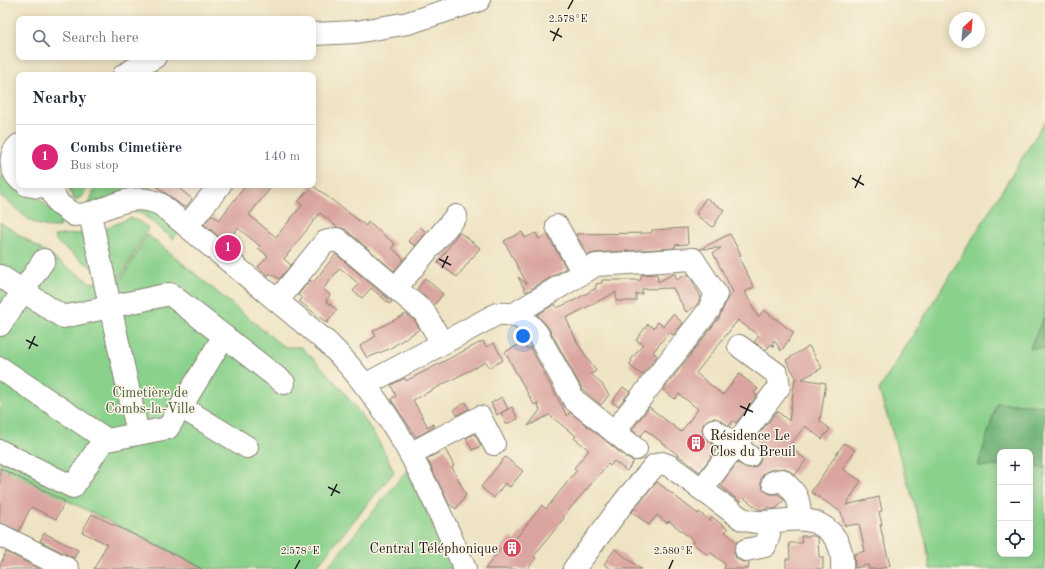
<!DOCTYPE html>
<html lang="en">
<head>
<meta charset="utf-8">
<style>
	body { margin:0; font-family:"Old Standard TT",serif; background:#f2f2f3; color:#1f2937 }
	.controls { position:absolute; right:12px; bottom:12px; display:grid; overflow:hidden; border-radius:8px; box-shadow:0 2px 10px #0003 }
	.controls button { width:36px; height:36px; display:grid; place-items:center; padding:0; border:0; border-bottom:1px solid #e0e1e3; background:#fff; color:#1f2937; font:20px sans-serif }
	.compass { position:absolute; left:949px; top:12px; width:36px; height:36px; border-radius:50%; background:#fff; box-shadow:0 2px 10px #0003; rotate:26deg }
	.you { position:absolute; left:523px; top:336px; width:14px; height:14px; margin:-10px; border:3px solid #fff; border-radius:50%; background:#1a73e8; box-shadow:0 0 0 6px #1a73e833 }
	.badge { display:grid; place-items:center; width:26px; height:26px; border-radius:50%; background:#db2777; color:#fff; font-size:13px; font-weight:700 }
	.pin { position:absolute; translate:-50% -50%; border:2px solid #fff; box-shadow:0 1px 4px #0006 }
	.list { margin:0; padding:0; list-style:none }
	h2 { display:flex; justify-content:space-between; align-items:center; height:52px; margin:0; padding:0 16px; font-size:17px }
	h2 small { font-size:13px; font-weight:400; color:#747a83 }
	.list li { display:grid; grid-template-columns:26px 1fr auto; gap:12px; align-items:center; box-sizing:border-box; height:64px; padding:0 16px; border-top:1px solid #e0e1e3 }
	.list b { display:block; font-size:15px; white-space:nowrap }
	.list p { margin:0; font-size:13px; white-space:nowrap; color:#747a83 }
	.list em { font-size:13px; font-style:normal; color:#747a83 }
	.icon { flex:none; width:22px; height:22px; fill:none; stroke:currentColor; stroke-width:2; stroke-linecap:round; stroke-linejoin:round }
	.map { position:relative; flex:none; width:1045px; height:569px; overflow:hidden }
	.search { position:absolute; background:#fff; box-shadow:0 2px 10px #0003; left:16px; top:16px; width:300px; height:44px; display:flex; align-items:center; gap:10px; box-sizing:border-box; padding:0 14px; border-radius:8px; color:#747a83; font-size:15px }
	.panel { position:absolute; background:#fff; box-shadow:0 2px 10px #0003; left:16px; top:72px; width:300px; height:116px; border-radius:8px }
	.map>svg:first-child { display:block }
</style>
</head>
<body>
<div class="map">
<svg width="1045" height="569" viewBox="0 0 1045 569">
	<rect width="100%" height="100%" fill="#fcf5e5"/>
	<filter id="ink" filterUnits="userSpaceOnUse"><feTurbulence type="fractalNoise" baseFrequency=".025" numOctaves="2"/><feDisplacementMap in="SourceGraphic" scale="8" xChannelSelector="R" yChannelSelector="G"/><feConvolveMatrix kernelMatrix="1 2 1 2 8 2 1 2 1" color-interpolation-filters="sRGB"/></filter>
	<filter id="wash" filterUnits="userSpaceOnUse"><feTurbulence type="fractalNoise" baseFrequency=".012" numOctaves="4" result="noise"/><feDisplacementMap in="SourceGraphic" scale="16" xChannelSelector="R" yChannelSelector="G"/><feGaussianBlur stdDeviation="0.9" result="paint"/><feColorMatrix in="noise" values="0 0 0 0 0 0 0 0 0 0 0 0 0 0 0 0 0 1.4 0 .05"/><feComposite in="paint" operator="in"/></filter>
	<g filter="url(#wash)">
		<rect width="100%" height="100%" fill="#eee3c3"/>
		<path fill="#8ad18c" stroke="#537654" d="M1045,121V315L1030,347L1045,348V406L997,403L979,466H1000V554H1030V467L1045,468V569H930L926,541L879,390Z
			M0,176L4,177L18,189L35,195L62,219L59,227C24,228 25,210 0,196Z
			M67,185H90L83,195L75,201Z
			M96,185H148L160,195L89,204Z
			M128,207L148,208L181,230L173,239L144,215L131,210L100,222Z
			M130,218L138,221L148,228L122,275L113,277L102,230Z
			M0,222L91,283L123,277L147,234L280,344L286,347H301C339,383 373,424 394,472L314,569H205L0,467Z
			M87,233L95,270L58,243L54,236Z
			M407,470L453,569H326Z"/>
		<path fill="#6fb378" stroke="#46684a" d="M1045,315V348H1030Z
			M997,403L1045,406V468L1030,467V452H1000V466H978Z"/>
		<g id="blocks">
			<path fill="#daa5a0" d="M155,185H175L192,199L185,208Z
				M246,185H273L249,215L276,237L302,205L298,202L312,185L366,226L368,222L395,244L392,248L404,259L394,271L345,229L337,227L320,213L284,259L291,265L279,279L270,273L268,276L258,267L268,256L258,248L260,246L238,228L226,243L204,224L212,215L219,220Z
				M706,198L724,210L713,227L697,216V211Z
				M420,227L426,232L415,246L408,241Z
				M687,228L688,244L675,245V248L595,253L588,255L576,234L652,233V230Z
				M459,232L480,248L457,277L438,263Z
				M522,232L525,238L536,233L539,239L547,234L566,268L526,292L518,277L527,284L504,241Z
				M730,234L741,255L738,256L754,287L745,292L758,317L764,310L794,333L781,351L774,340L772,343L774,347L771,344L766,350L754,342L759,336L738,320L696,373L723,395L739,374L758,389L754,393L757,395L736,423L733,421L729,426L715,418L709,419L704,423L702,429L703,435L717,448L700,472L646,430L640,436L632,430L649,407L681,432L698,409L679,394L675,399L663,390L719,318L727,299L733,292L713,253L721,248L700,249Z
				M335,255H337L392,302L390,304L371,288L362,298L353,291L359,284L340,268L323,289L330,295L326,301L337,310L327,323L299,301L302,298L298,295L310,280L313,283Z
				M675,273L676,280L688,274L701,297L696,306L686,312L673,288L642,289V294H636V301H616V292L566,318L578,344L596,371L591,374L602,384L609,395L601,405L583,390L548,327L537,315L555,304L557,308L577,299L596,288V284L602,283V280H641V275L657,274L658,282Z
				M425,278L443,294L434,305L417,290Z
				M406,314L414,320L420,329L389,349L367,358L360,346L376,336L373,331Z
				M673,314L683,323L673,335L669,332L653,352L657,356L642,375L629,365L632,361L631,360L643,344L636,340L648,324L654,328L658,322L663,326Z
				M483,341L486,347L494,343L503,360L489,368L486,362L413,400L428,427L433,424L434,427L416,437L391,399L396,396L391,385L405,378L406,381Z
				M524,342L527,349L530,347L567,416L570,412L628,459L634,461L627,471L614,461L610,466L608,464L563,517L564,518L534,556L536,558L527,569H485L510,537L514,541L542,505L546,509L577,470L574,468L589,450L574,438L576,436L549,415L528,426L540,410L537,403L534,405L505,352Z
				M809,346L822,368L802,379L826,383L820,421L830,429L822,439L805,426L789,446L806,460L795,475L785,468L770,470L764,473L761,478V484L764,490L770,494H778L784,500L777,508L772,509L769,507L768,509H758L744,498L740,502L720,485L737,463L748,468H754L759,464L761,457L758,448L762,443L756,438L777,411L789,421L795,378L797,379L786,360Z
				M623,387L630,392L618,406L612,402Z
				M502,397L508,409L497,415L491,403Z
				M466,402L469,409L457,415L454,409Z
				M512,407L518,419L506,424L501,413Z
				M475,434L481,446L472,450L466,438Z
				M844,443L855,450L843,469L861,481L846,505L879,497L882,511L879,512L882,525H880L890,566L878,569H869L868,565L855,568L854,554L865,551L859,524L845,526L841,512L811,492Z
				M445,449L454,466L452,467L466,495L456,509L449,504L427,459Z
				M505,457L523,471L510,487L505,483L494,498L481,487Z
				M0,468L65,501L56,519L31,507L19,531L0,523Z
				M657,482L698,514L699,512L710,521L712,517L728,529L725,532L737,542L734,552L736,558L742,562H749L748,569H724L725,564L710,552L708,555L692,543L694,541L669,521L667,523L657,515L649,525L632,512Z
				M92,514L151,543L202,569H94L107,544L82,532Z
				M44,533L78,550L74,558L40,541Z
				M801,536H814L818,538L819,557H823V569H786V559H790L789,543H802Z
				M615,549L641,569H611L604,564Z
				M6,552L40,569H0V565Z"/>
		</g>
	</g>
	<g filter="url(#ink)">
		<use href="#blocks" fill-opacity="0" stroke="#858070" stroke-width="1"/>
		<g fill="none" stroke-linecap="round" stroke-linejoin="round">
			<defs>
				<path id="minor" d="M48,185L59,204L74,215C108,215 123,189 160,204L328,343C395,410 427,484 465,569
					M90,214L138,434
					M187,226L220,185
					M557,226L583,273
					M0,276L63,317L170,294L284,383
					M396,288L456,216
					M278,300L325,242L337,239L424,312L442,343
					M514,314L596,265L693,259L716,294L709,310L614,432
					M0,325L44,260
					M0,368L107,440L168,428L224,336
					M365,385L497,314C515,312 526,319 537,333L574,400L636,449
					M181,407L247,447
					M714,430L749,456
					M0,451L73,487L104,439
					M410,454L480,417L494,444
					M773,482L782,480C797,493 800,499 800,519
					M702,489L779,387L777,374L739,346
					M0,535L68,569
					M746,550L765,546L769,535L767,522
					M574,569L627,498L655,465L662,463L670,466L742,519C747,520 752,522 757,522C783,523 810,511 830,532C841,543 843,555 842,569"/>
				<path id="major" d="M313,34L356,32L408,23L479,0
					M124,75L155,57
					M19,145C8,155 10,169 19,179
					M27,185L38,187L45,185"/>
			</defs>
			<use href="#minor" stroke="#858070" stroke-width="24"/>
			<use href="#major" stroke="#858070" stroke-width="24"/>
			<use href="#minor" stroke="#fff" stroke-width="22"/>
			<use href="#major" stroke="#fff" stroke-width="22"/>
		</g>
	</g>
	<path fill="none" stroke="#1c1c1c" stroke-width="1.5" d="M568,9L573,0M550,31L562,37M553,41L559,28M852,178L864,185M855,188L861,175M439,259L451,265M442,268L448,256M26,340L38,346M29,349L35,336M740,406L753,412M744,416L750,403M328,487L340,493M331,496L337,484M295,569L300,560M669,569L673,560"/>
	<defs>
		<symbol id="building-disc" viewBox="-11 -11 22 22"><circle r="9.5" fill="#d1495b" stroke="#fcf5e5"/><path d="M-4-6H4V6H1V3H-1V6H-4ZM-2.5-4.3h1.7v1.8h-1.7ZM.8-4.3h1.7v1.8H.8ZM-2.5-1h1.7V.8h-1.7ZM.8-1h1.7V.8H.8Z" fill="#fff"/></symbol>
	</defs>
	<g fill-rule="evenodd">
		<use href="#building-disc" x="685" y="432" width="22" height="22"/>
		<use href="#building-disc" x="501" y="537" width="22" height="22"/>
	</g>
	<g text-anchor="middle" stroke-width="3" stroke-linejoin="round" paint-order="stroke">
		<g font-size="14" fill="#425b43" stroke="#fcf5e5">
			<text x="150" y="397">Cimetière de<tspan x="150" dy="16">Combs-la-Ville</tspan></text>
		</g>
		<g font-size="14" fill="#1c1c1c" stroke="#fcf5e5" text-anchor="start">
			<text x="710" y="440">Résidence Le<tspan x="710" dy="16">Clos du Breuil</tspan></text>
			<text x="498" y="553" text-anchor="end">Central Téléphonique</text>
		</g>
	</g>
	<g font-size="10" text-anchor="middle" fill="#1c1c1c" stroke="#fcf5e5" stroke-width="3" stroke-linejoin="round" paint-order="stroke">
		<text x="568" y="22">2.578°E</text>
		<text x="300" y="554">2.578°E</text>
		<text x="673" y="554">2.580°E</text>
	</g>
</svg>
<div class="controls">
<button>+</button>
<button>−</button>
<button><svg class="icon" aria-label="locate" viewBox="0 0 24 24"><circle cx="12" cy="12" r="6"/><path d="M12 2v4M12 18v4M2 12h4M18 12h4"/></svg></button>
</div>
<svg class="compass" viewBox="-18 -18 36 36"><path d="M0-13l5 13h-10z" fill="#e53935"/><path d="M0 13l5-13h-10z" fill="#747a83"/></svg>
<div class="you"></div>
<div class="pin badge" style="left:228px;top:248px">1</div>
<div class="search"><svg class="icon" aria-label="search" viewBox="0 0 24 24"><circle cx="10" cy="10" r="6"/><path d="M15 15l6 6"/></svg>Search here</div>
<section class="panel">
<h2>Nearby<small></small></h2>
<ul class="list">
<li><span class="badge">1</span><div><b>Combs Cimetière</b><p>Bus stop</p></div><em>140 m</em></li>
</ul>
</section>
</div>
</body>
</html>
